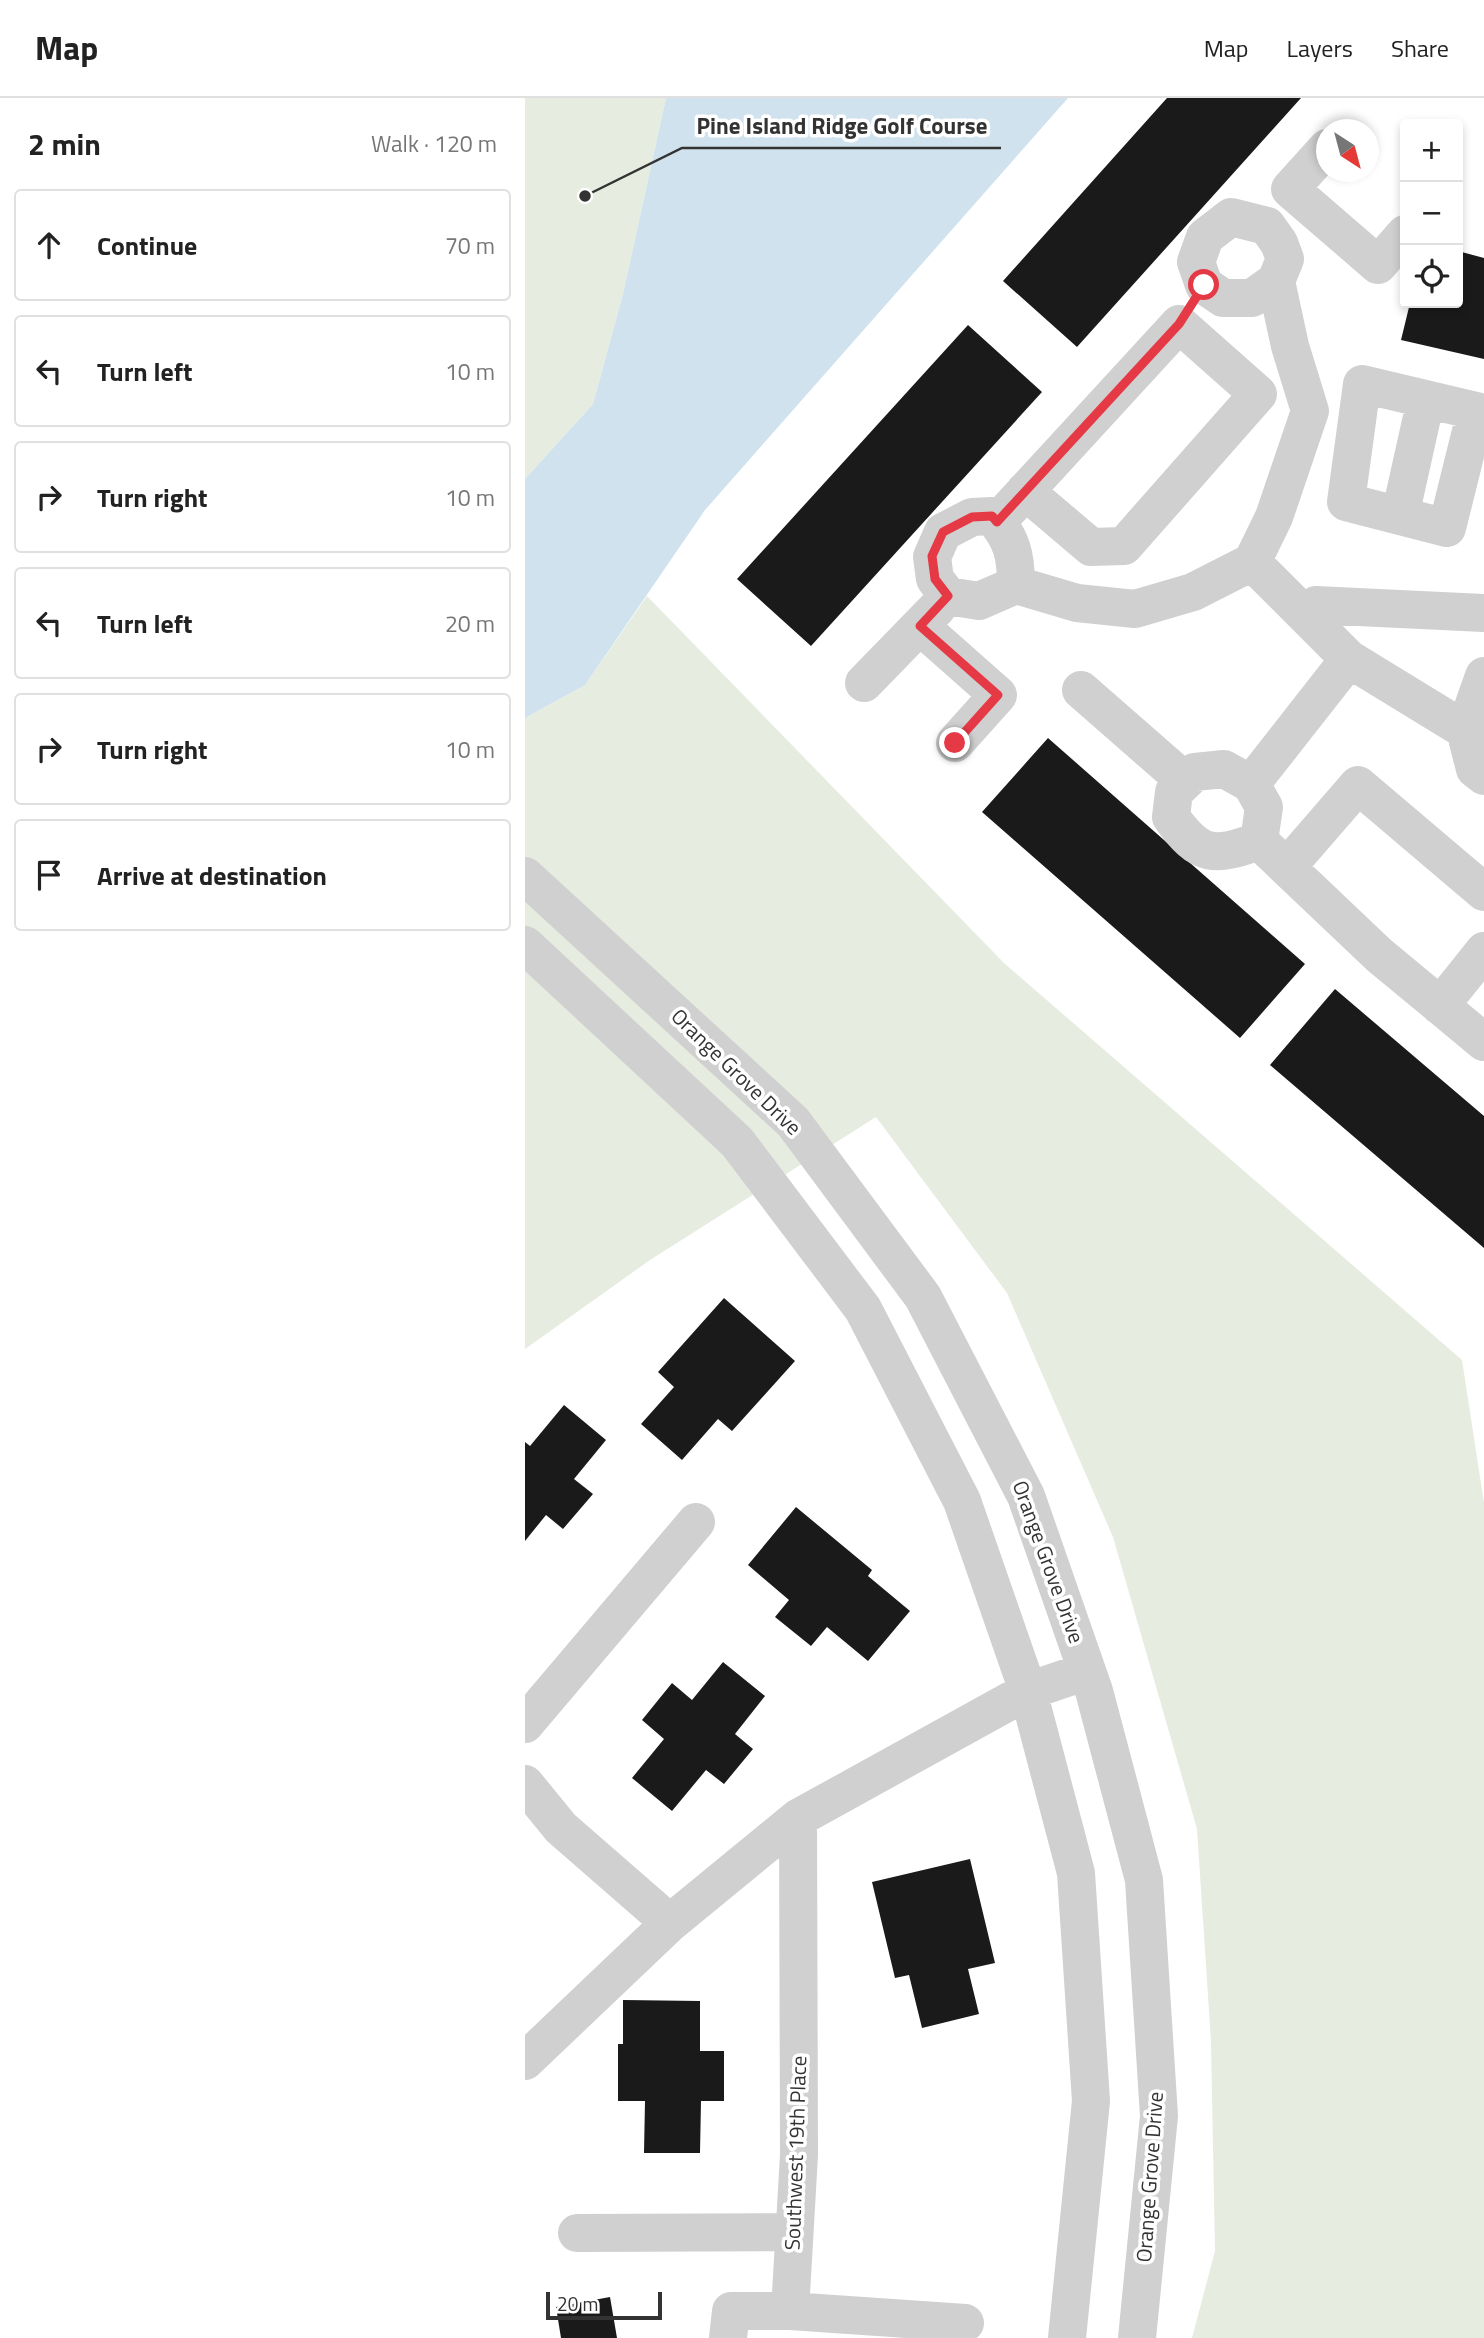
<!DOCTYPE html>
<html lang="en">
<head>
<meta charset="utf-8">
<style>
	body { margin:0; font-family:"Titillium Web",sans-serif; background:#f2f2f2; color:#222 }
	.controls { position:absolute; right:21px; top:21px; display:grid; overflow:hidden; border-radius:7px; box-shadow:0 4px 10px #0003 }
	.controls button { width:63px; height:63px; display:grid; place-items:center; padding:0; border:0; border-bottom:2px solid #e0e0e0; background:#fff; color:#222; font:35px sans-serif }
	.compass { position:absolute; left:791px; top:21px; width:63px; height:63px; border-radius:50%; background:#fff; box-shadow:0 4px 10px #0003; rotate:144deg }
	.scale { position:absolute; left:21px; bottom:18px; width:116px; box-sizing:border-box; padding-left:7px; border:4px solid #333; border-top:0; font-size:19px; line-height:24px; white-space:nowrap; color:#333; -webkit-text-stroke:5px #fff; paint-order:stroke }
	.stop { position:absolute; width:21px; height:21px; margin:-16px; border:5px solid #e63946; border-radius:50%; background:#fff }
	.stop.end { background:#e63946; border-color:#fff; box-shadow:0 2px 7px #0008 }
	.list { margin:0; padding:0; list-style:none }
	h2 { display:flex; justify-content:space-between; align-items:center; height:91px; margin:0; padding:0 28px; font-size:30px }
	h2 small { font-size:23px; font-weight:400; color:#767676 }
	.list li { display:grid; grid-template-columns:46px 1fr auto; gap:21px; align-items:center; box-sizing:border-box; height:112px; margin:0 14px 14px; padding:0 14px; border:2px solid #e0e0e0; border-radius:7px }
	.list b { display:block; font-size:26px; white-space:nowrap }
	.list em { font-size:23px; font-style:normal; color:#767676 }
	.icon { flex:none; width:38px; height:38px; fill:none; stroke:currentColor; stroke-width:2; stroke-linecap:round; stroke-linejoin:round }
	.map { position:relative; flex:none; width:959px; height:2240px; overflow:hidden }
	header { display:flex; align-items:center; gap:42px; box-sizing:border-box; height:98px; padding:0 35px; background:#fff; border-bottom:2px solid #e0e0e0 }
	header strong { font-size:33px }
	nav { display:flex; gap:38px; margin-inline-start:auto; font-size:24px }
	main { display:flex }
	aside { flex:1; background:#fff }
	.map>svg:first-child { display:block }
</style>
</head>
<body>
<header>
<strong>Map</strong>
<nav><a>Map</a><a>Layers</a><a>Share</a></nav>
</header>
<main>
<aside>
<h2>2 min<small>Walk · 120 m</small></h2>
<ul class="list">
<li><svg class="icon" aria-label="ahead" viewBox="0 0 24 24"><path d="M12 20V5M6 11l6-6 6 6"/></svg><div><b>Continue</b></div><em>70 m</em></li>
<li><svg class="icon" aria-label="left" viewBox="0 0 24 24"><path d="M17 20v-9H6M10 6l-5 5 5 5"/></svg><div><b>Turn left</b></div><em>10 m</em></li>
<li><svg class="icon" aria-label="right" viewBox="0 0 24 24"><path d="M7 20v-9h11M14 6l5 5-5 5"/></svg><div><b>Turn right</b></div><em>10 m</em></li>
<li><svg class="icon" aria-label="left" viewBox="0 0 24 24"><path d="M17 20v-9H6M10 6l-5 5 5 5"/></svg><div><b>Turn left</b></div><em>20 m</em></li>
<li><svg class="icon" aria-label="right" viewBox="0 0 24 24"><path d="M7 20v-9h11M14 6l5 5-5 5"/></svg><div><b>Turn right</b></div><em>10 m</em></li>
<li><svg class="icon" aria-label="arrive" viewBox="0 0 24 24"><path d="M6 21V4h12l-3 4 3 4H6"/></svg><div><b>Arrive at destination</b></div></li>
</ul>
</aside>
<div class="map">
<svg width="959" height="2240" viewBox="0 0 959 2240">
	<rect width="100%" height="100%" fill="#fff"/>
	<path fill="#e6ecdf" d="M0,0H141L98,196L68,306L0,381Z
		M122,498L479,865L937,1262L959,1405V2240H667L690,2153L686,1943L672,1731L588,1439L482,1195L351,1019L125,1162L0,1251V620L60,587Z"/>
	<path fill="#cfe2ee" d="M141,0H543L180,412L60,587L0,620V381L68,306L98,196Z"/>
	<path fill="#1a1a1a" d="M642,0H776L552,249L478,183Z
		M933,153L959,160V261L876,242L885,205H933Z
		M443,227L517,294L286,548L212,481Z
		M523,640L780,866L715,940L457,714Z
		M810,891L959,1018V1150L745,967Z
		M199,1200L270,1263L207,1333L193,1321L157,1362L116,1326L149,1289L133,1274Z
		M39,1307L81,1342L49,1381L68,1396L38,1431L21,1417L0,1443V1344L5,1348Z
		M271,1409L347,1472L343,1478L385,1513L343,1563L302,1529L286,1548L250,1519L264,1502L223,1467Z
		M198,1564L240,1598L210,1636L228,1651L199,1686L181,1672L147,1713L107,1680L139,1641L117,1622L147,1585L167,1602Z
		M445,1761L470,1865L443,1871L454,1916L397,1930L384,1877L370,1880L347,1784Z
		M98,1902L175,1903V1953H199V2003H176L175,2055H119L120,2003H93V1946H98Z
		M85,2199L92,2240H36L31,2209Z"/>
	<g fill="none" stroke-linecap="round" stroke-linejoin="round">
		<path stroke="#d0d0d0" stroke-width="38" d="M802,50L765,91L853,167L880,136
			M706,119L742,128L754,145L760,161L751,183L727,200H698L679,187L671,164L680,139Z
			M951,313L922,430L821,404L837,286L951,313L959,315
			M875,418L901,301
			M472,424L654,226L733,296L599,448L566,449L500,393
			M727,464L749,419L785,313L765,248L751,183
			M491,487C491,457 487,441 467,418L447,419L418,434L407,459L410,481L423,498L454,503L491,487L552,505L610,511L668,494L727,464L824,561
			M780,516L791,507L959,515
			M395,528L473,597L430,645
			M959,578L940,632L950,671L959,678
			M339,585L412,510
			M556,592L660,683
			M940,632L824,561L726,686L739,709L734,743L854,857L959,944
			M726,686L699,671L670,674L649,694L646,719C675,760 689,759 734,743
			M762,769L833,687L959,794
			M0,778L268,1024L398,1199L501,1398L569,1593L619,1782L634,2018L612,2240
			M0,847L212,1044L338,1211L437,1403L503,1593L551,1775L566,2003L542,2240
			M915,908L959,853
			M0,1626L171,1424
			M0,1686L36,1730L145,1825
			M273,1720L274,2057L265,2213L440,2225
			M0,1963L145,1825L273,1720L503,1593L562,1573
			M52,2135L269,2134
			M203,2240L206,2213H265"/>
	</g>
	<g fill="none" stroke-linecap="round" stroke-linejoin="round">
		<path stroke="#e63946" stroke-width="9" d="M430,645L473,597L395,528L423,498L410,481L407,458L418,434L447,419L467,418L472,424L654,226L679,187"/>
	</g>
	<g text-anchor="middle" stroke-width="7" stroke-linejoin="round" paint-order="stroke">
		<g font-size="21" fill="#333" stroke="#fff">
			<text transform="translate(211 974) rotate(44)" y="7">Orange Grove Drive</text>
			<text transform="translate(523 1464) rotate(70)" y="7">Orange Grove Drive</text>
			<text transform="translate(271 2055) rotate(-88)" y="7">Southwest 19th Place</text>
			<text transform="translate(625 2079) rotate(-86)" y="7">Orange Grove Drive</text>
		</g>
	</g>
	<path fill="none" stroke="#333" stroke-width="2.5" d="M60 98L157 50H476"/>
	<circle fill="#333" stroke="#fff" stroke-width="2.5" cx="60" cy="98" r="7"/>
	<g font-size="23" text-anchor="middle" font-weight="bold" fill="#333" stroke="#fff" stroke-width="7" stroke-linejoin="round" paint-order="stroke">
		<text x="317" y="36">Pine Island Ridge Golf Course</text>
	</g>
</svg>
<div class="controls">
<button>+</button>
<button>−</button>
<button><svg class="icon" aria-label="locate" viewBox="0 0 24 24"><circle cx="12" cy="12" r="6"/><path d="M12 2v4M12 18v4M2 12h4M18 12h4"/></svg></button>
</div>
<svg class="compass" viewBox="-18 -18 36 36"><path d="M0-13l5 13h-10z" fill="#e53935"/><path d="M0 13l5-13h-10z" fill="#767676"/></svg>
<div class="scale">20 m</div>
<div class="stop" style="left:679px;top:187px"></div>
<div class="stop end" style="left:430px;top:645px"></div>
</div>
</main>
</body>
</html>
